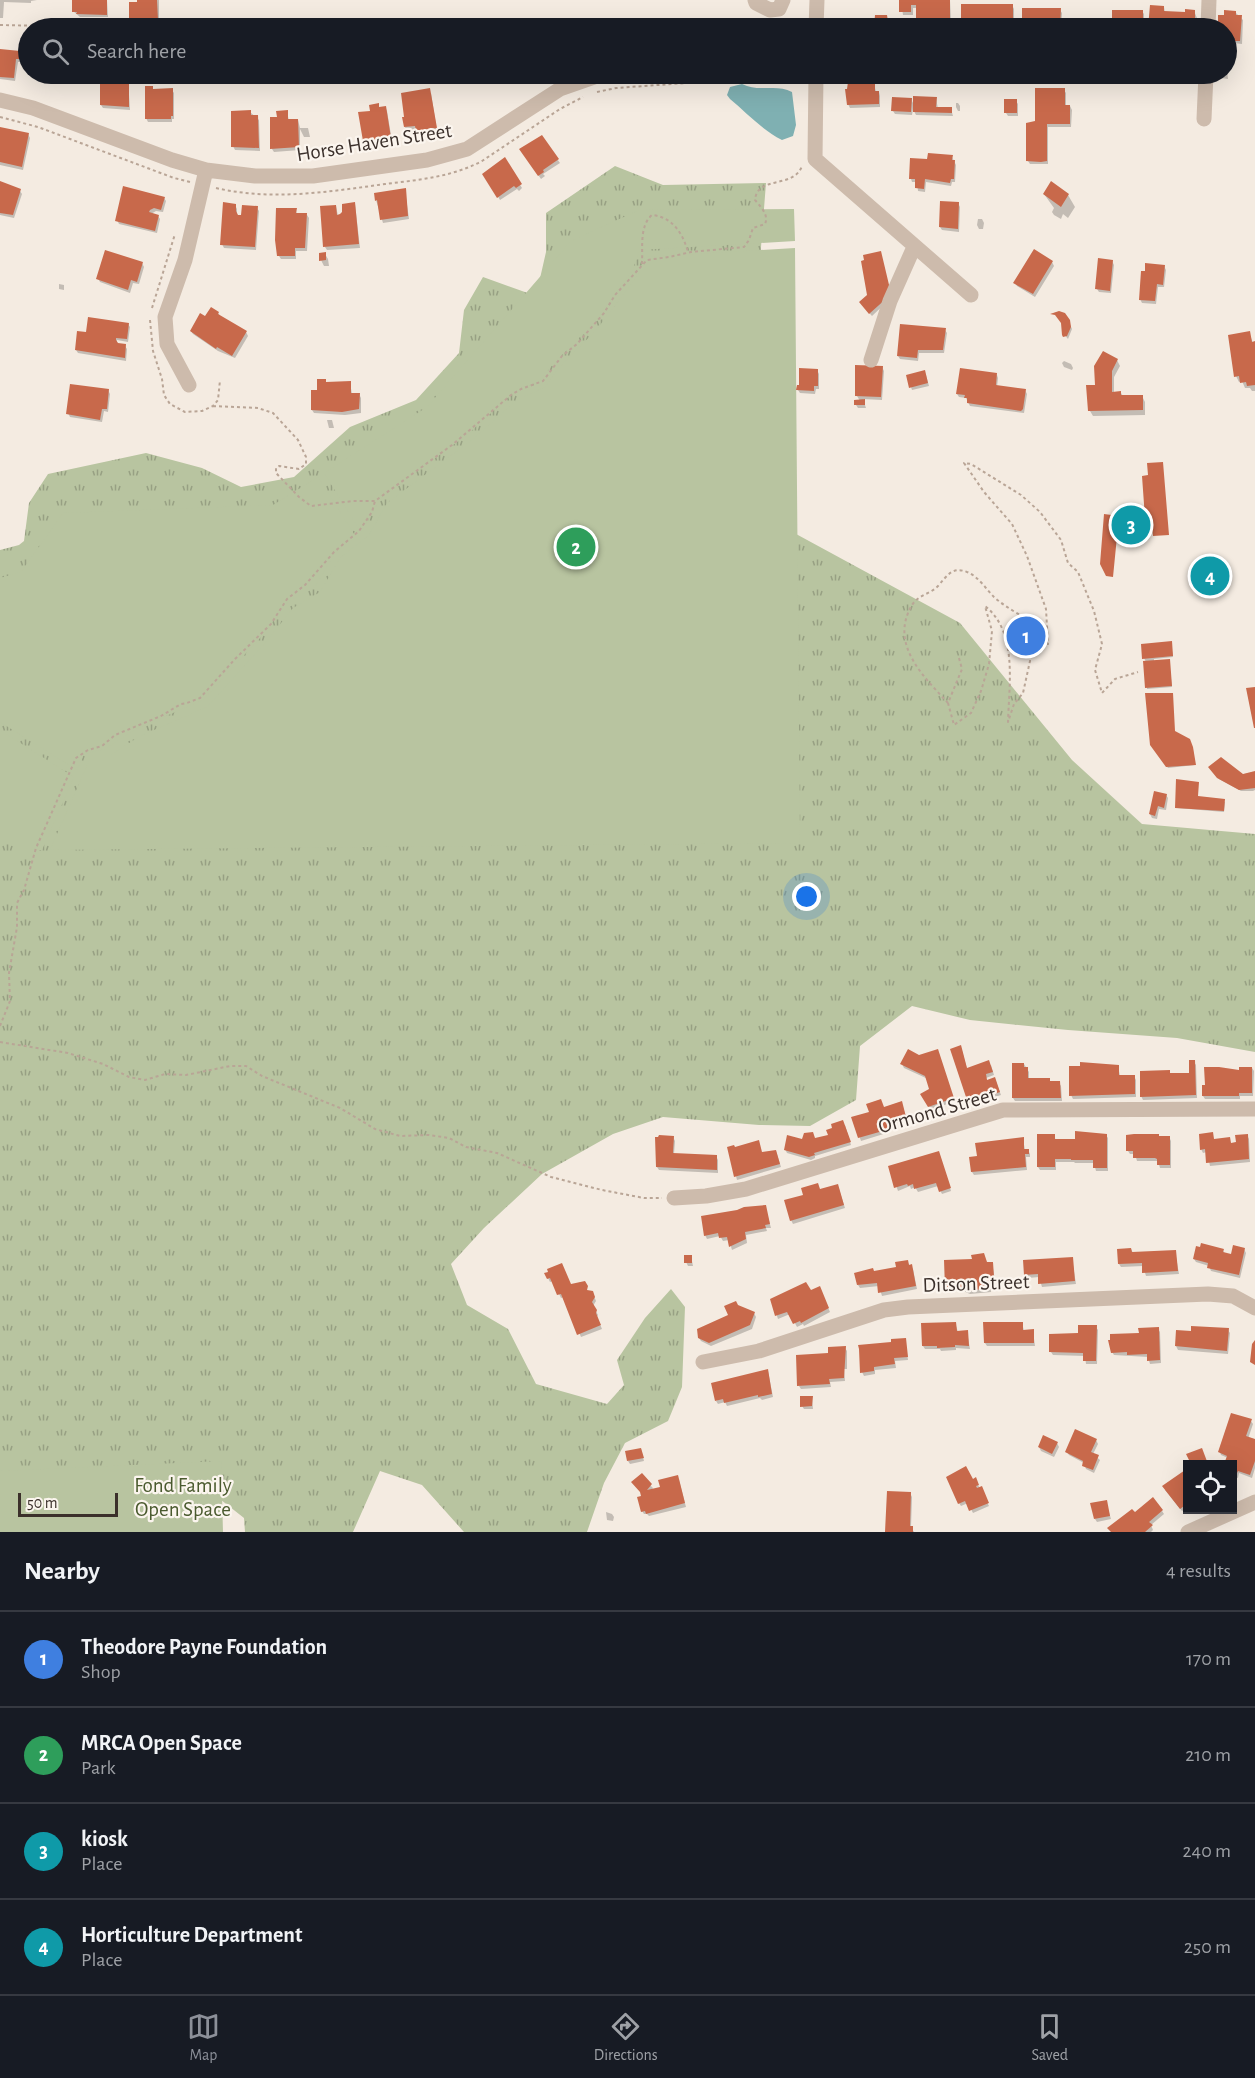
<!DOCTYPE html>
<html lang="en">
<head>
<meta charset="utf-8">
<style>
	body { margin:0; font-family:"Alegreya Sans",sans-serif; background:#20242c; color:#f1f3f6 }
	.controls { position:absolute; right:18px; bottom:18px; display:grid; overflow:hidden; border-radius:0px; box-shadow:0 6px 24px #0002 }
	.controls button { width:54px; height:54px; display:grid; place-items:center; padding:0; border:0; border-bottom:2px solid #363941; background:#171b24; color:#f1f3f6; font:30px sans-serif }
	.scale { position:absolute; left:18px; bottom:15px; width:100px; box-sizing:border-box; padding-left:6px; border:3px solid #3b302b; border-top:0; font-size:16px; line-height:21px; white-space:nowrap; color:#3b302b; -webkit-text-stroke:4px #fbf5ee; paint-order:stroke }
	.you { position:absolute; left:807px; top:897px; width:21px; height:21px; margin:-15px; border:4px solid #fff; border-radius:50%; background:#1a73e8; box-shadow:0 0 0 9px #1a73e833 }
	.badge { display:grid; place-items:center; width:39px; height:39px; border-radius:50%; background:#8c9099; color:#fff; font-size:20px; font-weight:700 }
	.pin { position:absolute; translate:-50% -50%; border:3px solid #fff; box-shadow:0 2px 6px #0006 }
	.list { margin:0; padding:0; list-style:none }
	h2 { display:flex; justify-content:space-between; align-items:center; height:78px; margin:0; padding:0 24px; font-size:26px }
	h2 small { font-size:20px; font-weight:400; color:#9ea1a6 }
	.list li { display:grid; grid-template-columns:39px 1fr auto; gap:18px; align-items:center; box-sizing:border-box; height:96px; padding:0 24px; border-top:2px solid #363941 }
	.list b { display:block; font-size:22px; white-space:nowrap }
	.list p { margin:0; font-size:20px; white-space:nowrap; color:#9ea1a6 }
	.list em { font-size:20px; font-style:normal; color:#9ea1a6 }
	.icon { flex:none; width:33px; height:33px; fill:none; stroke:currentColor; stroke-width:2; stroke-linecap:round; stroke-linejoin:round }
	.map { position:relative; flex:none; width:1255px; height:1532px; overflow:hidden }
	.search { position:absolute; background:#171b24; box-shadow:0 6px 24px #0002; left:18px; right:18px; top:18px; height:66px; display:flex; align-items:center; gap:15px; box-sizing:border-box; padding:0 21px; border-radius:33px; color:#9ea1a6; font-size:22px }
	.sheet { height:462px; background:#171b24 }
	nav { display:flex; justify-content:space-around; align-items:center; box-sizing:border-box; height:84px; border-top:2px solid #363941; background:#171b24; font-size:16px; color:#9ea1a6 }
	nav a { display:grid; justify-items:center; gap:3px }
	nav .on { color:#8c9099 }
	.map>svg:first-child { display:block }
</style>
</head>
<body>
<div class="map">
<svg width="1255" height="1532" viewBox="0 0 1255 1532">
	<defs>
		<pattern id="grass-tufts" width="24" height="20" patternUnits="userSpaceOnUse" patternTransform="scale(1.5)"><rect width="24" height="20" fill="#b8c4a0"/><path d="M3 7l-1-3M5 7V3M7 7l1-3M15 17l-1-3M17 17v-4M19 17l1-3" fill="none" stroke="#97a083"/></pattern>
	</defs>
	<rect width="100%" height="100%" fill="#f4ebe1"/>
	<path fill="url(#grass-tufts)" d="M615,166L663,185L766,183L741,504L960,623L1072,760L1142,824L1255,834V1052L1177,1038L1068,1030L970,1020L912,1006L860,1046L856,1100L810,1126L759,1125L663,1117L613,1134L542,1174L484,1228L451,1264L467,1305L508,1329L536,1384L607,1404L624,1385L617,1360L645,1318L671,1289L685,1307L682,1387L668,1421L625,1443L604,1483L587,1532H464L422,1485L380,1471L353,1532H245L244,1518L211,1492L0,1532V550L19,545L24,541L29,503L48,474L146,453L202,468L241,487L294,477L350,427L416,400L459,353L464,310L483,277L536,296L546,252V213Z"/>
	<path fill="#b8c4a0" d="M794,209L795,241L640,250L632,271L592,325L553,364L540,381L512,394L468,434L381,498L361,532L324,473L427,407L571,241L639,210Z
		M795,248L800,843L50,850L89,761L109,756L140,736L207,707L265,643L293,608L320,592L340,558L369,535L387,503L472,440L517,400L545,387L558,369L597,329L638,275L645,257Z
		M318,477L356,537L335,553L315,587L288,602L260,638L203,700L136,729L105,749L84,754L77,770L0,722V578L21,572L63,513L273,505Z
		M0,730L74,777L42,850H13V835H0Z
		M221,1461L223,1532H0V1471Z"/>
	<path fill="#7fb0b2" d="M742,84C759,93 776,83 792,92L796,125L793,136L782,140C762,130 747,113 730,99L727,95L730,87Z"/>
	<path fill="#0003" d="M0,0H37L31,1V3L4,2L3,18H0Z
		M73,0H107L108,17H80L73,11Z
		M138,0H159V23H132L130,19Z
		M901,0H950L951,23H919L917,8H913V15H903Z
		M1012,5L1014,9V26L965,25L963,21Z
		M1151,6L1164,7L1165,13L1187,14L1194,11L1197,18V28H1150Z
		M1024,9L1060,10L1062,13L1061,28H1023Z
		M1113,11H1142L1144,14V28H1113Z
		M1235,12L1243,20L1242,44L1234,43L1232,35L1226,28H1219L1220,16Z
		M0,50L19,52L21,56L20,62H18L15,81L0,79Z
		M1226,63L1228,79L1214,77L1212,74H1226Z
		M128,79L130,110L103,108L101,105Z
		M874,84L876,92H879L880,96V107L850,108L848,104Z
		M153,90H172L174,93V119H172V122H148L146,118Z
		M1064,90L1066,93V106H1070L1072,110L1071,127H1048V164H1030L1028,161L1037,122Z
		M431,93L437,131L419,134L417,129L407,130L405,127Z
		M936,98L938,109H951L953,116L916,115L913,109L912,115L895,114L893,111L911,99L914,105Z
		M1016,101L1018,104V116H1008L1006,113Z
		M956,103H958L960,106V111H958L956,107Z
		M378,105L380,108L385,107L387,111L392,141L366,144L364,140L372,112Z
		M250,112L259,120L260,151L235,150L233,146Z
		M287,112L289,121L298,120L300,128H308L310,137H304L300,129V150L274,152L272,149L271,120L278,119Z
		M0,129L28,134L30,138L23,170L0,165Z
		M541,137L560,163L543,174L545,176L541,179L521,150Z
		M952,157L956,165L955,182H952L951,186L926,182L925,192L918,191L917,182H912L911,179L929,160Z
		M504,159L522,188L519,191L517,189L500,200L484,174Z
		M0,184L20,191L22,194L14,218L0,215Z
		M405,190L409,219L383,223L376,200Z
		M1044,194L1068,195L1075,207L1068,218L1063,214L1061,219L1054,215L1052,212L1054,208Z
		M164,198L166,201L163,212L156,211L151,214L158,216L160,219L157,233L119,224L117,220Z
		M958,203L960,207L959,232L942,230L940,227Z
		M355,204L360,248L327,250L325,247L336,206L338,216Z
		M235,205L237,209V216L243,217L257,208L259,211L256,250L224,248L222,244Z
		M296,209L297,215H307L309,218L307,251H296V259H281L279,256Z
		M978,219H982L984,223L983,229H979L977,225Z
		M325,254L328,259L329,266H324L321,260Z
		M866,261L889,300L872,316L863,306L869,295Z
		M1112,261L1114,265L1111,293L1099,292L1097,289Z
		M1052,262L1054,266L1035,297L1017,286L1015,283Z
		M142,263L144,267L139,284L133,283L130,293L100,282L98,278Z
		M1164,266L1166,270L1164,287H1158L1156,304L1142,303L1140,299Z
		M59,284L64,285V290L59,289Z
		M218,313L221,317L246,332L248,336L235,358L218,351L193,334L191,331L205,318Z
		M1068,320L1072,329L1068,339L1064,334L1063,325Z
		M128,324L130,327L128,342L117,340V344L125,346L127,349L126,361L78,353L76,350L87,334Z
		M945,330L947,333L944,353H919L918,361L900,359L898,356Z
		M1249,333L1253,343H1255V391H1252L1250,388H1245L1242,381L1239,382L1236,376Z
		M1117,360L1120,366L1114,377V393H1121L1123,396H1142L1145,402V415L1093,416L1090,411L1096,387Z
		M1064,361L1071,364L1073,368L1072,370L1064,367L1062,363Z
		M882,367L884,371L882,400L863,399L866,408H858L856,405L860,401L857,396Z
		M817,370L819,374V389H816L815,394L800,393L798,390Z
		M926,375L929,386L912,390L911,387Z
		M997,375L998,378L997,387L1025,390L1027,394L1024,413L970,406L966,398L959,397L957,394Z
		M327,383H350L352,394H359L361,398V413L345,415L314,413L312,410L318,391Z
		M108,390L110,394L108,412L104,411L102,422L70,417L68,413Z
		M327,420H332L334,428H329Z
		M1215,567L1217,576L1220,579V588H1217V592H1213L1211,586H1204L1202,583Z
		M1171,644L1173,657L1154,659V662H1169L1172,687L1147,689L1146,662L1144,658Z
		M1175,733L1193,750L1195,765L1168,768L1152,745Z
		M1255,772V790L1253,791H1241L1219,779Z
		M1166,795L1168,798L1166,810L1159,809L1157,819L1152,818L1150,814Z
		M1197,798L1225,802L1224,812L1177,808Z
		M961,1047L967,1069L991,1065L994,1075L986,1078L987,1081L996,1082L1001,1095L971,1105Z
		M939,1054L954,1102L931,1109L922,1095L931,1089L928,1079L904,1068L902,1064L919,1057Z
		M1194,1062L1196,1065L1197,1098L1143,1100L1141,1096L1171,1074H1190Z
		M1024,1064L1029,1072V1079H1049L1051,1083H1059L1061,1086L1062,1101H1015L1013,1098Z
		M1118,1066L1120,1076H1134L1136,1080V1097L1073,1099L1071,1095Z
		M1252,1068L1254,1071L1253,1096H1240V1099H1205L1203,1096L1240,1072Z
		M903,1107L907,1120L888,1126L890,1132L861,1141L853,1118L884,1109Z
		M845,1125L851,1145L815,1156V1158L811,1160L787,1153L785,1149L803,1140H815L830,1136Z
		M1212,1134L1214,1140L1229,1139L1231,1144H1238L1247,1135L1249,1139L1250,1162L1210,1166L1207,1152L1203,1153L1201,1149Z
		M1054,1135L1056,1141H1077L1106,1135L1108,1138V1171H1096L1094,1163H1075L1074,1162H1056V1170H1040L1038,1167Z
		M1128,1136L1169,1137L1171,1141V1168H1160L1158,1161H1137L1135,1154H1130L1128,1151Z
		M673,1137L675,1141L674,1154L716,1156L718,1160V1173L659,1170L657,1167Z
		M1023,1139L1025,1150H1028L1030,1154V1157H1026L1027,1170L974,1175L972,1172L978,1158Z
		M735,1149L762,1153L776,1151L781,1167L737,1180L736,1176Z
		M940,1156L951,1191L942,1194L938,1186L918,1192L915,1187L911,1189L910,1186L898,1191L890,1167Z
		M839,1189L845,1208L793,1224L791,1220L820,1191Z
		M765,1206L771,1228H766L767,1231L746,1235L747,1243L732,1250L729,1240L723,1241L720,1236L707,1239L705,1235Z
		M1131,1249L1133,1253L1175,1251L1179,1274L1146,1276L1143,1266L1121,1267L1119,1264Z
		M1244,1249L1246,1253L1240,1278L1211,1271L1209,1266L1196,1262L1194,1259L1223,1250L1225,1254L1232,1256Z
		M691,1256L693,1266H688L686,1262Z
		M1072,1259L1076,1284L1042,1287L1039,1277L1028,1278L1026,1274Z
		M946,1261L992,1263L995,1280H990L991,1292L970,1294L961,1290L949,1291L947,1288Z
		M907,1262L913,1269L917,1289L882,1296L879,1286L860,1288L858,1285L874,1273L898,1269Z
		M546,1274L571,1286L581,1282L586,1284L587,1292L594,1296L596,1301L593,1306L598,1315L597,1317L602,1329L581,1337L564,1297L561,1298L553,1281L550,1282Z
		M811,1292H821L830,1312L804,1326L803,1324L797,1327L790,1314L778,1319L772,1300Z
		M754,1313L756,1317L752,1329L711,1346L701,1341L699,1338L730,1316Z
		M955,1323L958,1332H967L970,1349L956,1348V1350L941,1351L940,1349H925L923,1346L922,1325Z
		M1022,1323L1024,1331H1033L1035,1346H987L985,1343Z
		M1096,1327L1098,1330L1097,1364H1086L1085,1356L1053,1355L1051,1352L1079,1334Z
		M1158,1329L1160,1332L1161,1363L1150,1364L1148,1357L1114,1355L1112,1352L1140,1335Z
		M1228,1330L1230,1333L1228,1354L1178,1350L1176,1346L1178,1332L1192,1333Z
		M905,1339L908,1360L895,1361L896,1368L875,1370V1374L864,1376L862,1372L893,1343Z
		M845,1348L847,1351V1369H844L845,1381L830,1382L831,1387L801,1389L799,1386L830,1355Z
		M768,1371L773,1397L762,1400L760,1398L727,1406L725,1402L718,1404L716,1401Z
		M812,1398L813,1409H804L802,1406Z
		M1251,1421L1253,1424L1248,1439L1255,1441V1468L1252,1478L1239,1473L1238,1478L1232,1476V1464H1225L1228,1458L1221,1455L1220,1452Z
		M1096,1440L1098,1444L1093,1454L1100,1460L1094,1473L1086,1469L1084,1463L1069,1455L1067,1452Z
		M1057,1443L1059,1447L1054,1457L1041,1451L1039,1447Z
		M641,1449L644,1461L630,1464L628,1461Z
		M1188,1472V1507L1182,1511L1165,1490Z
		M975,1479L989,1506L973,1513L968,1503L961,1506L959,1503Z
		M679,1480L686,1507L649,1516L647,1514H644L642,1511V1493L650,1485L653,1488L651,1491Z
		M910,1493L912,1497L911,1527L914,1532H887Z
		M1106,1502L1111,1519L1097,1522L1095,1519Z
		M1162,1511L1164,1514L1151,1525L1153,1530L1151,1532H1112L1135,1515Z
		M606,1512L612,1514L614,1517L613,1521L607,1520Z"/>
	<path fill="#c8694b" d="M72,0H107V15L76,14L77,12H72Z
		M137,0H157L158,20H129V2H137Z
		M899,0H950V20H916V5H911V12H899Z
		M961,4H1013V23L961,22Z
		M1150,5L1164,6V11L1185,12V9L1195,10V28H1148Z
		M1022,8H1061L1060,28H1022Z
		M1112,10H1143V28H1112Z
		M1224,10L1236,11V15H1242L1240,41H1231V32H1227L1228,28H1218V15H1224Z
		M875,15H887L889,28H874Z
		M840,25L861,26V28H840Z
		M0,49L20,51L19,59H16L14,78L0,77Z
		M120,74H127L129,77V107L100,105V77H120Z
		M848,82H875V91H879V104L847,105L845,89H847Z
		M145,86H153V89L173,88V116H171V119H145Z
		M430,88L437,128L416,131L415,126L404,127L402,117H404L401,93Z
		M1035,88H1065V105H1070V124H1047V161L1041,162L1026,161V123L1035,121Z
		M913,96L937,97L936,107H952V113L913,112Z
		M892,97L912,98L911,112L891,111Z
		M1004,99H1017V113H1004Z
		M379,103V107L386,106L391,138L363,141L358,112L370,111L369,105Z
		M251,110V115H258L259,148L231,147V111Z
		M288,110V119H298L299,147L270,149V117H277L276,111Z
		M0,127L29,133L22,167L0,162Z
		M542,135L559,159L543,170L544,172L538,176L519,149Z
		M928,153L953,155L952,160H955L954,179H951L950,183L925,179L924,189L915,188V179H909L910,158L927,159Z
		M505,157L522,184L516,188L514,186L497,198L482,174Z
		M0,181L21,189L13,215L0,213Z
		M1051,181L1069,194L1061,207L1043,194Z
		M123,186L165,197L161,210L154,208L150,210L149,212L159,215L155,231L115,221Z
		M406,188L408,216L380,220L377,200L375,201L374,193Z
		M940,201L959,202L958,229L939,227Z
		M223,202L236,204V211L238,215H241L242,205L258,206L255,247L220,245Z
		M355,202L359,244L323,247L320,206L336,205L337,215L340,214L342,212V204Z
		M276,208H297L296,213H307L305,248H295V256H277L275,240Z
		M1034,249L1053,261L1033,294L1013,283Z
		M105,250L143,262L137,282L131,280L128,290L96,279Z
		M881,251L890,289L888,297L869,314L859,302L867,295L861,261L864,260L863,255Z
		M326,252V260L319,261V253Z
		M1098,258L1113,260L1110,291L1095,289Z
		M1145,263L1165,265L1163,285L1157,284L1155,301L1139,300L1141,271H1145Z
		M211,307L219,312L218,314L247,331L232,356L217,347L216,349L190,331L200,313L205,316Z
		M1059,311L1065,313L1070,320L1071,327L1067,336L1063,337L1062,335L1061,323L1055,315L1050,314Z
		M88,317L129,323L127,339L116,338V340L118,343L126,344L125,358L75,350L77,331L86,332Z
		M900,324L946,328L943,350H918L917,358L897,356Z
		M1250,331L1252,342L1255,341V385L1247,386L1246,382L1240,383L1239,376L1234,377L1228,335Z
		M1103,351L1118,359L1112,371V392L1121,391V395H1143V410L1088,411L1086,385H1095L1094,366Z
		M855,365L883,366L881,397L855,396Z
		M799,368L818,369V386H814V391L796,390L797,385H799Z
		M960,368L997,373L996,385L1026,389L1023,409L1021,411L967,403V398H964L965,395L956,394Z
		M925,370L928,383L909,388L906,375Z
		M317,379H326V382L351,381V393H360L359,409L342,412L311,410V390H317Z
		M70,384L109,389L107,409H102L100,420L66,414Z
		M865,399V405H854V400Z
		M1163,462L1169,535L1153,536L1151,518H1145L1142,476L1148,475L1147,463Z
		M1104,514L1119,516L1113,577L1106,576L1100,564Z
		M1135,520V529L1128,530L1127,521Z
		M1201,565H1216L1215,574H1219V585H1215V589H1210V583H1201V581H1199Z
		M1172,641L1173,656L1142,659L1141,644Z
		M1170,659L1172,686L1145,688L1143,661Z
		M1255,687V728H1254L1246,688Z
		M1145,693H1173L1175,731L1190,739L1193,747L1196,765L1166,767L1150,745Z
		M1221,757L1243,774L1255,771V788L1239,790L1217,778L1208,767Z
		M1176,779L1199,782L1198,796L1225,799L1224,811L1175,808Z
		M1154,791L1167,794L1164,808L1158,806L1155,816L1149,814Z
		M961,1045L967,1068L989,1060L993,1072L986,1074L987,1080L995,1077L1000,1092L968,1103L950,1049Z
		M908,1049L919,1055L938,1049L954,1098L928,1107L920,1094L929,1089L925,1076L900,1064Z
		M1189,1060H1195L1196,1095L1140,1097V1071L1170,1070V1073H1189Z
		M1080,1062L1119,1065V1075H1135V1094L1069,1096V1066H1080Z
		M1012,1063H1024V1067H1028V1078H1050V1081H1060L1061,1098H1012Z
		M1204,1067H1219L1239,1070V1067H1252V1093H1239V1096H1202V1085H1205Z
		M881,1099L884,1107L902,1101L906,1117L888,1123L890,1129L858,1138L851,1117L869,1112L866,1104Z
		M843,1120L851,1142L814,1153L815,1155L809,1157L784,1150L787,1135L802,1139L804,1133L813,1132L815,1138L828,1135L826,1130L832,1128L831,1124Z
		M1075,1131L1107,1134V1168H1093V1160H1071V1159H1055V1167H1037V1134H1055V1139H1075Z
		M1213,1132L1214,1139L1230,1137L1231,1143L1236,1142L1235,1135L1248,1134L1249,1159L1206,1163L1205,1149L1200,1150L1199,1134Z
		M1134,1134H1159V1136H1170V1165H1157V1159L1155,1158H1133V1151H1126V1135Z
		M659,1135L674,1136L673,1153L717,1155V1170L656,1167L655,1137H658Z
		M1024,1137V1149H1029V1154H1025L1026,1167L971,1172L969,1157L977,1156L975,1143Z
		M759,1140L762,1152L776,1150L780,1164L734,1177L727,1147L734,1145L735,1147Z
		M939,1151L951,1188L939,1192L936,1183L914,1189L913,1184L908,1186L907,1184L894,1188L888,1166Z
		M818,1183L820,1189L838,1184L844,1205L790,1221L784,1200L803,1195L801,1188Z
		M766,1205L770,1224L765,1225L766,1228L745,1232L746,1239L729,1247L727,1237L719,1238L718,1233L704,1236L701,1216L737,1210L744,1207Z
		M1201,1243L1224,1249L1223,1252L1231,1254L1233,1245L1245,1248L1239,1275L1207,1268L1208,1263L1193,1259L1196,1246L1200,1247Z
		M1131,1248L1132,1252L1176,1250L1178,1271L1142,1273V1263L1118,1264L1117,1249Z
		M984,1253L987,1262H993L994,1277H989L990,1288L967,1291L966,1289H959V1287L945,1288L944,1260L972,1259L971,1255Z
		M684,1255H692V1263H684Z
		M1073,1257L1075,1281L1038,1284V1274L1024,1275L1023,1260Z
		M908,1260L909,1265L912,1264L916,1286L878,1293L877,1283L857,1285L854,1273L873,1268L874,1271L896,1267L895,1262Z
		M562,1263L571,1284L585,1281L588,1286L587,1290L593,1291L595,1297L592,1302L597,1310L596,1313L601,1325L577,1335L561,1294L557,1295L550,1278L547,1279L544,1273L548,1272L547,1269Z
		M806,1282L811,1290L820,1286L829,1308L801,1323L800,1321L793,1324L787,1312L775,1316L770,1299Z
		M736,1301L738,1305L755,1312L750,1325L709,1343L698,1338L697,1329L728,1315L724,1306Z
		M956,1322L957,1331L968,1330L969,1346L955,1345V1347L937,1348V1346H922L921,1323Z
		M983,1322H1023V1330L1034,1329V1343H984Z
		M1078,1325H1097L1096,1361H1083V1353L1049,1352V1334L1078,1333Z
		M1191,1326L1229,1328L1227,1351L1175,1346L1176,1330L1191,1331Z
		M1159,1327L1160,1360L1147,1361V1354L1127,1355V1352L1111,1353L1108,1340H1110V1334L1139,1333L1138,1328Z
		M906,1338L908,1357L894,1358L895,1364L874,1367V1371L860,1373L859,1349L858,1345L891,1342V1339Z
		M1255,1340V1365L1250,1362L1252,1344Z
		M846,1346L844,1378L829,1379L830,1384L797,1386L796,1355L828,1353V1347Z
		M768,1369L772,1394L758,1397V1395L724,1403L723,1399L715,1401L711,1383Z
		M800,1396H813L812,1406L800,1407Z
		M1231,1413L1252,1419L1246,1436L1255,1439V1461L1250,1475L1238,1471L1236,1475L1232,1474V1464H1224L1227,1456L1218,1452Z
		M1075,1429L1097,1439L1091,1452L1099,1455L1093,1470L1082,1466L1083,1461L1065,1452Z
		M1043,1435L1058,1442L1052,1454L1038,1447Z
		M641,1448L644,1458L627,1461L625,1451Z
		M1202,1448L1208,1464H1191L1186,1454Z
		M966,1466L973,1479L976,1477L979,1485L976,1486L977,1488L982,1486L989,1503L969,1511L965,1501L958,1504L946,1477Z
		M1188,1468V1503L1180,1509L1162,1486Z
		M642,1473L652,1484L647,1490L660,1487L658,1480L678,1475L685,1503L646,1514L645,1511L641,1512L637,1497L641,1496L640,1492L631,1482Z
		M887,1491L911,1492L910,1526H913V1532H885Z
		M1153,1497L1163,1510L1149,1522L1153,1525L1145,1532H1111L1107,1528L1132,1509L1135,1512Z
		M1107,1500L1110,1516L1094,1519L1090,1503Z"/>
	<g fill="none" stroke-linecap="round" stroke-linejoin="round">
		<path stroke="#b9a596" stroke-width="2" stroke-dasharray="3 3" stroke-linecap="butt" d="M0,25L144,28
			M597,92L616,88L784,76L801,78
			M0,117L38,127L174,178L190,182
			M216,188C272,201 328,192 385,184C418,180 452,177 482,161L560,109L583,97
			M642,264C643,248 639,226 652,215C673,217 683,234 688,252
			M152,308L175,234
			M150,320L153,351L162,379L164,395L170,404L185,412L202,411L213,406L218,400L220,380
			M213,406L258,408L273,413L298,440L306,457V464L299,469L279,466L276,468V473L299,497L311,506L353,501H375L452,445L511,395L521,389L543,381L562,356L577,344L604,313L615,295L647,260L669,257L691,252L744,247L749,240L753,228L765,224C769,215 761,207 755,200C757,175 794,189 802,166
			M959,658L962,669L948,703L954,725L971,713L981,691L989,664L992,631L985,606C1018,632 1009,684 1008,722L1014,704L1023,693L1030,661L1028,620L1048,644L1046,609L1027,556L1012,524L984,492L964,463L971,464L1021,495L1040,512L1061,540L1068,563L1078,572L1094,611L1102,644L1095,670L1102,693L1115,679L1138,672
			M948,703C923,676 889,644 912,605C919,594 931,594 938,586C947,576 952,566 967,572C978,576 986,589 994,597C1004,606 1017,613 1028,620
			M0,1026L10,1001L9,973L17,927V903L24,890L36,848L76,758L88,750L102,746L115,735L161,716L181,704L187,703L200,698L235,659L271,624L287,599L305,585L334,552L359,531L372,512L375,501
			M0,1042L68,1053L103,1064L129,1077L145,1080L165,1074L186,1075L230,1066H246L262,1076L340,1108L375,1129L400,1136L429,1135L449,1138L466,1147L497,1153L551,1177L602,1190L644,1198H662"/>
		<path stroke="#cdbbac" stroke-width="15" d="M755,0L756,3L770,10L779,9L783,0
			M816,28L817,0
			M1208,28L1209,0
			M816,74L815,159L971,295
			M0,100L33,108L172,160L206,170L255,176H313L427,160L467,149L560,89L603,74
			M1204,119L1206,74
			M871,360L890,301L914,247
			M189,385L167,344L165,317L185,260L206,170
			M674,1198L706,1196L746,1189L1003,1110L1255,1109
			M703,1362L759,1351L884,1310L908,1307L1208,1294L1233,1296L1255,1308
			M1188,1532L1255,1502"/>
	</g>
	<g text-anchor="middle" stroke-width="4.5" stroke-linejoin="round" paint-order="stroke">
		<g font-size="21" fill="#3b302b" stroke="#fbf5ee">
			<text transform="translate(374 142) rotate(-9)" y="7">Horse Haven Street</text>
			<text transform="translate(937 1110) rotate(-16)" y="7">Ormond Street</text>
			<text transform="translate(976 1283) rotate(-2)" y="7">Ditson Street</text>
		</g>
		<g font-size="21" fill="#4a5a2e" stroke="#fbf5ee">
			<text x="183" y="1492">Fond Family<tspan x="183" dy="24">Open Space</tspan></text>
		</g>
	</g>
</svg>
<div class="controls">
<button><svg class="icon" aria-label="locate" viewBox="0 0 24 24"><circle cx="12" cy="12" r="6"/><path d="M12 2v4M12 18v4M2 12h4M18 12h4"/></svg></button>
</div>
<div class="scale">50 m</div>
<div class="you"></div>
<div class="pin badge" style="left:1026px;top:636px;background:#3f7fe0">1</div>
<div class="pin badge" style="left:576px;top:547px;background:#2e9e5b">2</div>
<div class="pin badge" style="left:1131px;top:525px;background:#0f9aa8">3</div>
<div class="pin badge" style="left:1210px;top:576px;background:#0f9aa8">4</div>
<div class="search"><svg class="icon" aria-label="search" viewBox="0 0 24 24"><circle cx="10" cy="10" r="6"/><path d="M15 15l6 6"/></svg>Search here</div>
</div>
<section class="sheet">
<h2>Nearby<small>4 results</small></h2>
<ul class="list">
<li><span class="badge" style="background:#3f7fe0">1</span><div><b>Theodore Payne Foundation</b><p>Shop</p></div><em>170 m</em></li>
<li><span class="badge" style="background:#2e9e5b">2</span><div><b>MRCA Open Space</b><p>Park</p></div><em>210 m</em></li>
<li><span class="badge" style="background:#0f9aa8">3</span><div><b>kiosk</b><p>Place</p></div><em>240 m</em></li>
<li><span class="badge" style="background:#0f9aa8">4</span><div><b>Horticulture Department</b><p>Place</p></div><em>250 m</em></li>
</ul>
</section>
<nav>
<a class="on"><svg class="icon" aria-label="map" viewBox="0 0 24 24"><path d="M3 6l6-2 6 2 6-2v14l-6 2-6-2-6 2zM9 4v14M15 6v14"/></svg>Map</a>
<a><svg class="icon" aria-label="directions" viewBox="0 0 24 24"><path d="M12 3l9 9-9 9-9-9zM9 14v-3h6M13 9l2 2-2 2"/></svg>Directions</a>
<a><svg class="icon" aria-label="saved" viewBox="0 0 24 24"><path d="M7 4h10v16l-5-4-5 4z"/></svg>Saved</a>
</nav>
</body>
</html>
